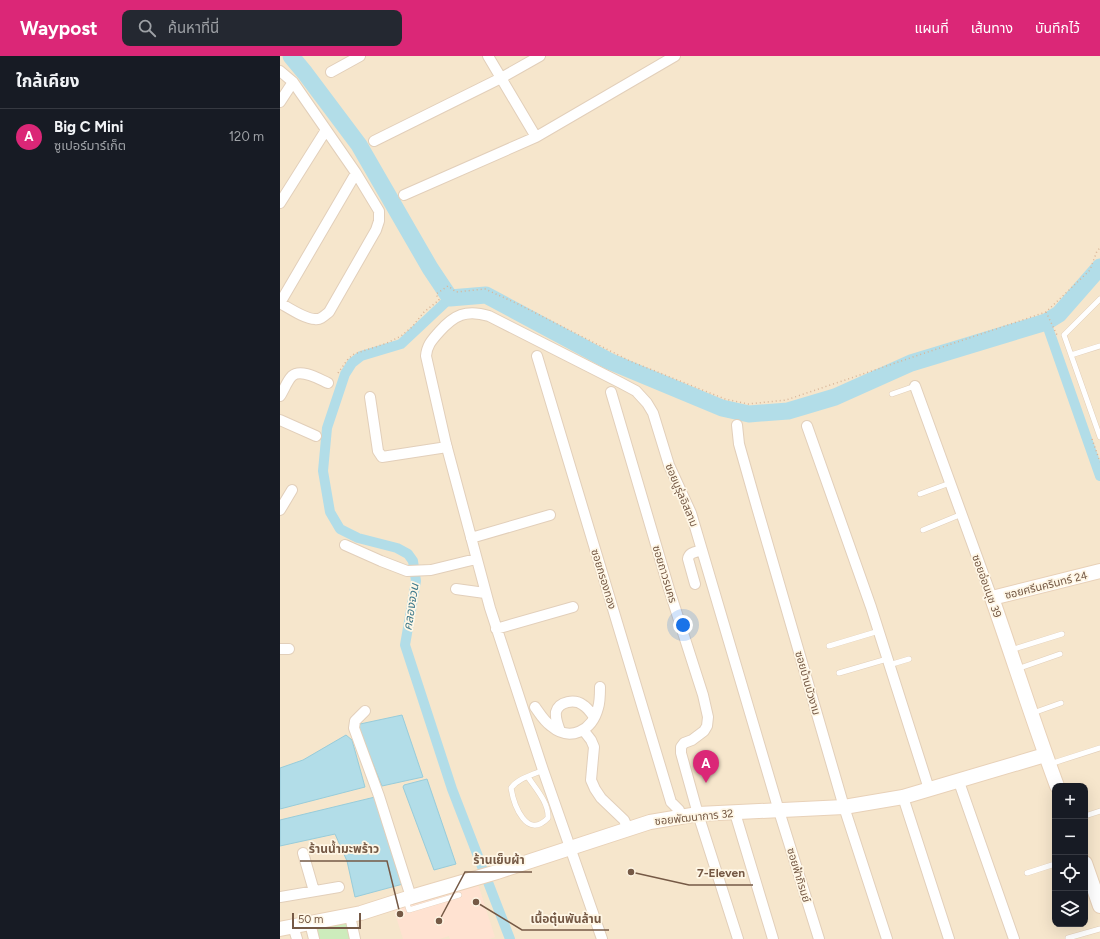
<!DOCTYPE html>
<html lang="th">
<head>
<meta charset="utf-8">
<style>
	body { margin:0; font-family:Figtree,"Noto Sans Thai",sans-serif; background:#242831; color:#f1f3f6 }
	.controls { position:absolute; right:12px; bottom:12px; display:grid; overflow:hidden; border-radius:8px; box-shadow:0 4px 16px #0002 }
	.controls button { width:36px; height:36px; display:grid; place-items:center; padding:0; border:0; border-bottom:1px solid #363941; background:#171b24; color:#f1f3f6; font:20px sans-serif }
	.scale { position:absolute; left:12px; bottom:10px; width:69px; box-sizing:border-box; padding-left:4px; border:2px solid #755945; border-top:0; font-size:11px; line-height:14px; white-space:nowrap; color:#755945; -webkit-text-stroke:3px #fff7e6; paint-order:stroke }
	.you { position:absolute; left:403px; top:569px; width:14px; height:14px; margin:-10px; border:3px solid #fff; border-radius:50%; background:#1a73e8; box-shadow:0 0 0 6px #1a73e833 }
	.badge { display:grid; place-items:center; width:26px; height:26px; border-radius:50%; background:#db2777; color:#fff; font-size:13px; font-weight:700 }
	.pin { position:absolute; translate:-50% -33px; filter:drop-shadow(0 1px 2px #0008) }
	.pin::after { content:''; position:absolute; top:21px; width:14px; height:12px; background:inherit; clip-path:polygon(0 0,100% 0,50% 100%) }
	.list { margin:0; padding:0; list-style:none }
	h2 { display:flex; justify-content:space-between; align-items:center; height:52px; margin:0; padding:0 16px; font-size:17px }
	h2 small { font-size:13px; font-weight:400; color:#9ea1a6 }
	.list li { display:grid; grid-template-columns:26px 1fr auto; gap:12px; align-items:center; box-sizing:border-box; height:56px; padding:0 16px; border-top:1px solid #363941 }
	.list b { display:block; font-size:15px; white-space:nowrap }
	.list p { margin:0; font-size:13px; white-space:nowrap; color:#9ea1a6 }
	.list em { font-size:13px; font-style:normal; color:#9ea1a6 }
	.icon { flex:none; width:22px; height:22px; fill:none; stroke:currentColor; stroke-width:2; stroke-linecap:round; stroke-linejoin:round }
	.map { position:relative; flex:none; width:820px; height:883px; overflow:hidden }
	header { display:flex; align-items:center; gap:24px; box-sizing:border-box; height:56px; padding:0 20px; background:#db2777; color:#fff }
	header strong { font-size:19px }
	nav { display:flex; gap:22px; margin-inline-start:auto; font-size:14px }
	.search { width:280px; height:36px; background:#242831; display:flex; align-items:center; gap:10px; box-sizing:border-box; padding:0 14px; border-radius:8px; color:#9ea1a6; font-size:15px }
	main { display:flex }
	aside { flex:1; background:#171b24 }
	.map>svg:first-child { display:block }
</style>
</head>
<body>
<header>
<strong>Waypost</strong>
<div class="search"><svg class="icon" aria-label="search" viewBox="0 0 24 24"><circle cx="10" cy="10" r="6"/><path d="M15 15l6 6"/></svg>ค้นหาที่นี่</div>
<nav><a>แผนที่</a><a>เส้นทาง</a><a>บันทึกไว้</a></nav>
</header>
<main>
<aside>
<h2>ใกล้เคียง<small></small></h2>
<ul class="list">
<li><span class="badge">A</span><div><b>Big C Mini</b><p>ซูเปอร์มาร์เก็ต</p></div><em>120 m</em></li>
</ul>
</aside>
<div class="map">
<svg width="820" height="883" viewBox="0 0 820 883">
	<rect width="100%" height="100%" fill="#fef3de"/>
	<path fill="#f6e6cc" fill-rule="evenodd" d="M0,0H820V883H0ZM775,730H805V868H775Z"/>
	<path fill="#ffe2d1" d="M197,825L215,881L209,883H170L169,880L159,883H123L113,851Z"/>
	<path fill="#cdecbc" d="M67,867L72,883H36L34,874Z"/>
	<path fill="#b2dde8" stroke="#98ccda" d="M122,659L143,721L102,730L78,671L80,668Z
		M66,679L72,684L85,731L0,753V712L23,704Z
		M147,723L176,808L154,814L123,731L124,729Z
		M95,741L123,828L75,841L67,805L55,778L0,790V764Z"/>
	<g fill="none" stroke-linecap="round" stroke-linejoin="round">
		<path stroke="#b2dde8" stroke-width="10" d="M170,242L121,288L81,300L72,307L65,318L47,372L43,415L50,456L60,473L78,482L117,492L128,498L133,505L136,525L125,589L172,733L230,883
			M766,266L820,420"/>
		<path stroke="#b2dde8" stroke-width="17" d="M11,0L25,17L79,89L150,212L170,242L206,239L329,305L442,352L469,358L508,355L555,341L631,307L766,266L779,258L820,211"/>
		<defs>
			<path id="lane" d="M820,243L784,279L820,381
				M791,299L820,290
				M612,338L635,330
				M640,438L670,427
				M643,474L682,458
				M549,590L599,575
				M731,594L782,578
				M609,609L629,603
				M737,613L780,598
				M559,617L607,603
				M753,657L781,647
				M770,708L820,692
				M248,721C256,733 269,747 268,762C247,784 234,750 231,732C238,722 253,719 263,714
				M805,760L820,755
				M747,817L775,808
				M126,844L129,854L179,839
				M788,882L820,873"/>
			<path id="street" d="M208,0L256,81
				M0,15L13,26L76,117L99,155V165L96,174L49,256C45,259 41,264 35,263C25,263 9,252 0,247
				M51,16L80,0
				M0,46L13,26
				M94,85L221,22L260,0
				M124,139L256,81L395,0
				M0,147L46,74
				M0,247L76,117
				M257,300L391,746L399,754L401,761
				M635,330L712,542
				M331,336L389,533L423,639L428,661L427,670L424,675L412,684L404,687L401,691V697L418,758L458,883
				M0,340C4,334 7,325 12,320C21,312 39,323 48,327
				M90,341L98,395L102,401L167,391
				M0,364L36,380
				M457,369L459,388L476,448L564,751L607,883
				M527,370L591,551L649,733
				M0,454L12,434
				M191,482L270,459
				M65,489L101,505L127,515L151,514L196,503
				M415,528L408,503C409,496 416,496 422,494
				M176,533L205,537
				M216,573L293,551
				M0,593H9
				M255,651C260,658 264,665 271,670C290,686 312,675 318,652C320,646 320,638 320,631
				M85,655L75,665L74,672L99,740L131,841
				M280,675C278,669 275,663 276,656C279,645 295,643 303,649C308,652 311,657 314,661
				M304,675L311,684L314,691L311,724L315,733L321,742L344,764L348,773
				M679,726L734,883
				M623,741L669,883
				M455,757L493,883
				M23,797L34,835
				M0,841L59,831
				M70,860L75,883
				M30,867L34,883
				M13,870L17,883
				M322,883L263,714L210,552L166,388L146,300C147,289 152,284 159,276C174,259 186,253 209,260L341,327L356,335L367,347L373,357L389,409L411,457L499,755L539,883"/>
			<path id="secondary" d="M777,730C754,668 734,605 712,542L820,515
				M805,807L820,850
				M0,873L81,857L131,841L217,816L370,766L418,758L564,751L623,741L765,699"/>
		</defs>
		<use href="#lane" stroke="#e2cfba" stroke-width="6"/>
		<use href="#street" stroke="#e2cfba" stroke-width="12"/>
		<use href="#secondary" stroke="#e8d1b8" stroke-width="16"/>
		<path stroke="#d9b598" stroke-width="1.5" stroke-dasharray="1 3" stroke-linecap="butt" d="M766,256L777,279
			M58,317L68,303L74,298L107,287L121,280L132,271L144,256L159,244L156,238L168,230L176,236L205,233L238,248L350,305L445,343L468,348L506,344L766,256L810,214L817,195L820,192
			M812,383L820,406"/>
		<use href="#lane" stroke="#fff" stroke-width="5"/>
		<use href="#street" stroke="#fff" stroke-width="10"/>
		<use href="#secondary" stroke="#fff" stroke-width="14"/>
	</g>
	<g text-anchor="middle" stroke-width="3.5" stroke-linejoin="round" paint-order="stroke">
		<g font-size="11" fill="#755945" stroke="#fff7e6">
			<text transform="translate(402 439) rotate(67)" y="4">ซอยนูรุ่ลอิสลาม</text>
			<text transform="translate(385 518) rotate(73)" y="4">ซอยถาวรนคร</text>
			<text transform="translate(324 523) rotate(73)" y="4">ซอยกรองทอง</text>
			<text transform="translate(766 529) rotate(-14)" y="4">ซอยศรีนครินทร์ 24</text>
			<text transform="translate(707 530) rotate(70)" y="4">ซอยอ่อนนุช 39</text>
			<text transform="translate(528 627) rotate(74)" y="4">ซอยบ้านบัวงาม</text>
			<text transform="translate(414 761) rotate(-6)" y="4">ซอยพัฒนาการ 32</text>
			<text transform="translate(519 819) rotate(73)" y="4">ซอยฟ้าภิรมย์</text>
		</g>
		<g font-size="12" font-style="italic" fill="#3d798b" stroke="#fff7e6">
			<text transform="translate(131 551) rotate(-81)" y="4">คลองจวน</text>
		</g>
	</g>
	<path fill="none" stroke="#755945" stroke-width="1.5" d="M120 858L107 805H20M159 865L185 816H252M351 816L409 829H473M196 846L242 874H329"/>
	<g fill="#755945" stroke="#fff7e6" stroke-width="1.5">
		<circle cx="120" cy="858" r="4"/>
		<circle cx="159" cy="865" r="4"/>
		<circle cx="351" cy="816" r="4"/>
		<circle cx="196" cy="846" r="4"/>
	</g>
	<g font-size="12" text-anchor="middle" font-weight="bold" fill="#755945" stroke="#fff7e6" stroke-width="3.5" stroke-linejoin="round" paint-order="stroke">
		<text x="64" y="797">ร้านน้ำมะพร้าว</text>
		<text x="219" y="808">ร้านเย็บผ้า</text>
		<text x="441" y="821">7-Eleven</text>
		<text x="286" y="867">เนื้อตุ๋นพันล้าน</text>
	</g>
</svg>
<div class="controls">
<button>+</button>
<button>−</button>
<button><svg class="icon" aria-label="locate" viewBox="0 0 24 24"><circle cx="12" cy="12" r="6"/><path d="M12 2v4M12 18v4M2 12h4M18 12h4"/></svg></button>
<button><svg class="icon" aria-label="layers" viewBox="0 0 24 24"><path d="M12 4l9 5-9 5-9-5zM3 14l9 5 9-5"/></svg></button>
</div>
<div class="scale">50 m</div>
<div class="you"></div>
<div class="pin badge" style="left:426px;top:727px">A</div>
</div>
</main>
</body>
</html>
